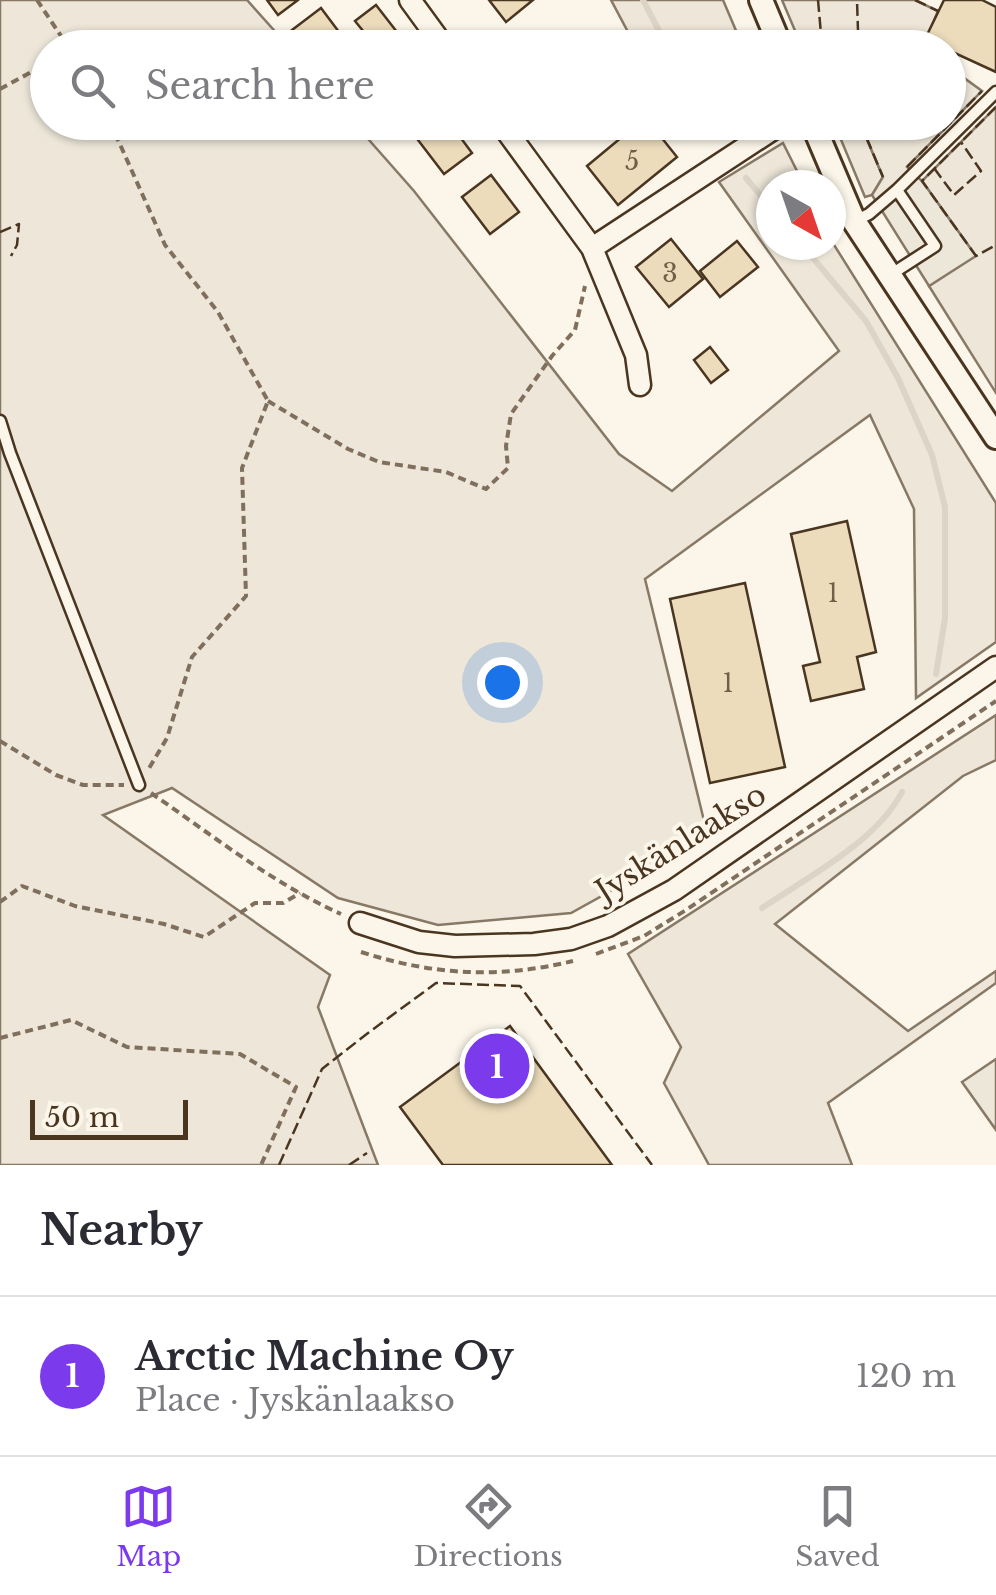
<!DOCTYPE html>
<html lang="en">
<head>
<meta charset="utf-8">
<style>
	body { margin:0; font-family:"Libre Baskerville",serif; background:#f7f7f7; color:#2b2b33 }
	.compass { position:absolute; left:756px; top:170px; width:90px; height:90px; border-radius:50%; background:#fff; box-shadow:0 2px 8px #0004; rotate:140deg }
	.scale { position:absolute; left:30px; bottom:25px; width:158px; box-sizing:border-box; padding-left:10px; border:5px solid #4a3520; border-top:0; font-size:28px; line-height:35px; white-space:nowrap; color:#4a3520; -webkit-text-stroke:8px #fbf6e9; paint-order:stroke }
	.you { position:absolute; left:502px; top:682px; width:35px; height:35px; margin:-25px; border:8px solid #fff; border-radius:50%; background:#1a73e8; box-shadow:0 0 0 15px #1a73e833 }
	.badge { display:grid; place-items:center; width:65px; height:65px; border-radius:50%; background:#7c3aed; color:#fff; font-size:32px; font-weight:700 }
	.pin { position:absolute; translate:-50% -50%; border:5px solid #fff; box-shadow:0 2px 10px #0006 }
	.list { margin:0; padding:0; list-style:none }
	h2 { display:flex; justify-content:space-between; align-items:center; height:130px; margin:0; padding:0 40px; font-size:42px }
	h2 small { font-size:32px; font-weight:400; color:#7c7c81 }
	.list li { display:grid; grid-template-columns:65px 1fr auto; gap:30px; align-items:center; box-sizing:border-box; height:160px; padding:0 40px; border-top:2px solid #e1e1e2 }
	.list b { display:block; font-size:38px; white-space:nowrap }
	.list p { margin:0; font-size:32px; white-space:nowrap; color:#7c7c81 }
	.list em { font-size:32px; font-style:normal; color:#7c7c81 }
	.icon { flex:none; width:55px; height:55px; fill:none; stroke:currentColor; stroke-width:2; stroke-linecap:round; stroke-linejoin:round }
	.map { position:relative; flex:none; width:996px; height:1165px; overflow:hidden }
	.search { position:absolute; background:#fff; box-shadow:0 2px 8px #0004; left:30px; right:30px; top:30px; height:110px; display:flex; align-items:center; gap:25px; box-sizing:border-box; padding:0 35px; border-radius:55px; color:#7c7c81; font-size:38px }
	.sheet { height:290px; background:#fff }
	nav { display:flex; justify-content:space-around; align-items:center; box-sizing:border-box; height:140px; border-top:2px solid #e1e1e2; background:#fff; font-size:28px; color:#7c7c81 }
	nav a { display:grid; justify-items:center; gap:5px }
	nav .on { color:#7c3aed }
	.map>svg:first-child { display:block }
</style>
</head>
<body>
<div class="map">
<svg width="996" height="1165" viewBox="0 0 996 1165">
	<rect width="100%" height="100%" fill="#fbf6e9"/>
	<path fill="#ede6d9" stroke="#887966" stroke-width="2.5" d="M0,0H247L289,47L48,48V122L354,123L414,191L619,454L672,491L839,351L719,182L783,143L804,185H771V245H831V240L996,503V642L916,698L914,509L870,415L645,579L708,837L571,913L438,925L338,898L172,788L103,815L330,975L318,1007L378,1165H0Z
		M611,0H723L743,47H636Z
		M782,0H915L938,11L923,47H802Z
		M996,107V393L929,286L975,255L922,181Z
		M834,123H860L883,177L872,195L865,197Z
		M996,715V760L963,776L775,924L908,1031L996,971V983L828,1103L852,1165H709L664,1083L681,1047L628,954Z"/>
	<path fill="#ede7d9" stroke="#887966" stroke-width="2.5" d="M949,67L982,91L907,167L922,181L976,256L929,286L872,195L883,177L860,123L948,122Z
		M996,1059V1130L962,1082Z"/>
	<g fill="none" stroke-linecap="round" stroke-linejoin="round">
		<path stroke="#dcd4c6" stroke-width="6" d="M643,0L668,48
			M708,122L716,134
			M746,178L771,208
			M802,245L866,321L898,378L932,455L945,507V618L936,674
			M762,908C808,877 877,841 902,792"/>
	</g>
	<path fill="#ecdcbc" stroke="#4a3520" stroke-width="2.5" d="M267,0H298L278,15Z
		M489,0H533L506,22Z
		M944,0H982L996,7V72L948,50V48L925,39Z
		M376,5L397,32L377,48L355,21Z
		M321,8L351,48H305L292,30Z
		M441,122H449L472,153L444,174L418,140Z
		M640,122H649L677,157L618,205L587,166Z
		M491,175L519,212L490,234L462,197Z
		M671,239L703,279L669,307L636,267Z
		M737,241L758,267L720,297L700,271Z
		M710,347L728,370L711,383L694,360Z
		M847,521L876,652L857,657L864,689L811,701L803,666L820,662L791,534Z
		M745,583L785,767L710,783L670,599Z
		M510,1026L612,1165H443L400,1107Z"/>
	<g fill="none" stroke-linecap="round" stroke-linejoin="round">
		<defs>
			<path id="service" d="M855,221L869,214L897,190L996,92
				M890,275L935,246L897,190
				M0,421L10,453L139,785"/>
			<path id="minor" d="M410,0L445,48
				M500,122L592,248L784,122
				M592,248L636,355L640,385
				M360,923L419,942L455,946L534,944L571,939L608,926L674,890L996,667"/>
			<path id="tertiary" d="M761,0L781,48
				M812,122L854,221L996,437"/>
		</defs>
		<use href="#service" stroke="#4a3520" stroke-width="15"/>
		<use href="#minor" stroke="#4a3520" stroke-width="25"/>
		<use href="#tertiary" stroke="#4a3520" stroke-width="28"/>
		<path stroke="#7f6f5c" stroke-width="4" stroke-dasharray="8 5" stroke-linecap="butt" d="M37,0L69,48
			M0,89L48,63
			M110,122L165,245L218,312L268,401L242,468L246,596L192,657L167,738L148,770
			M268,401L348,449L379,462L446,472L486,489L508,468L506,446L511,414L552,356L575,330L585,286
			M0,741L56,775L83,785H124
			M151,793C212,835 272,883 341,914
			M0,902L22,886L75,906L164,924L204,937L255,903H283L300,893
			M361,952C433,975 499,979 573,961
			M596,954L644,936L686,910L996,701
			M0,1038L71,1020L127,1047L240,1054L296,1087L261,1165"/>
		<use href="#service" stroke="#fbf6e9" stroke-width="10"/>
		<use href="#minor" stroke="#fbf6e9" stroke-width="20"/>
		<use href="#tertiary" stroke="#fbf6e9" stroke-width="22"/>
		<path stroke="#4a3520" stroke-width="2.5" stroke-dasharray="12 5" stroke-linecap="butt" d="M818,0L821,34L827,48
			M915,0L938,11
			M823,39L858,31L857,0
			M996,107L922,181L976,256L996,245
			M860,122L883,177
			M907,167L982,91
			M934,168L954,195L981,171L961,142
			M0,232L19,224L17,245L11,256
			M279,1165L322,1069L368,1033L436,983L520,986L652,1165
			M349,1165L367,1153"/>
	</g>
	<g text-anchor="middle" stroke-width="8" stroke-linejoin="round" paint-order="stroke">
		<g font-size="25" fill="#725f47">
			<text x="632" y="170">5</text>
			<text x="670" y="282">3</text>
			<text x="833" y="602">1</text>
			<text x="728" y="692">1</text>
		</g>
		<g font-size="30" fill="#4a3520" stroke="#fbf6e9">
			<text transform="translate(681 843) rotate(-32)" y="10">Jyskänlaakso</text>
		</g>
	</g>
</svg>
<svg class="compass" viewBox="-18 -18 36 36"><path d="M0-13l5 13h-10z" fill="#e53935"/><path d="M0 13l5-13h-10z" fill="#7c7c81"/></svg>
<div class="scale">50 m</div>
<div class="you"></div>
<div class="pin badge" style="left:497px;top:1066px">1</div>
<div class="search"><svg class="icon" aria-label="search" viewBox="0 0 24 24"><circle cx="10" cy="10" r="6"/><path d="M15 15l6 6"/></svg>Search here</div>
</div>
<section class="sheet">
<h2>Nearby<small></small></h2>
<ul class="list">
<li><span class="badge">1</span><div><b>Arctic Machine Oy</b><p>Place · Jyskänlaakso</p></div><em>120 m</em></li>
</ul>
</section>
<nav>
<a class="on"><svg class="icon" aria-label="map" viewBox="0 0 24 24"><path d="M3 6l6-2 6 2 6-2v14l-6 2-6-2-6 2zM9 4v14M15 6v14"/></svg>Map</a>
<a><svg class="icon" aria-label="directions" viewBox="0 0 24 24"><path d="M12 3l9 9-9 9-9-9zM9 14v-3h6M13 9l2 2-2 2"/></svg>Directions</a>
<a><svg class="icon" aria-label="saved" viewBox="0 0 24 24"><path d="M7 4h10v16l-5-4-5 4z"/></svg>Saved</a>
</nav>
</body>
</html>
